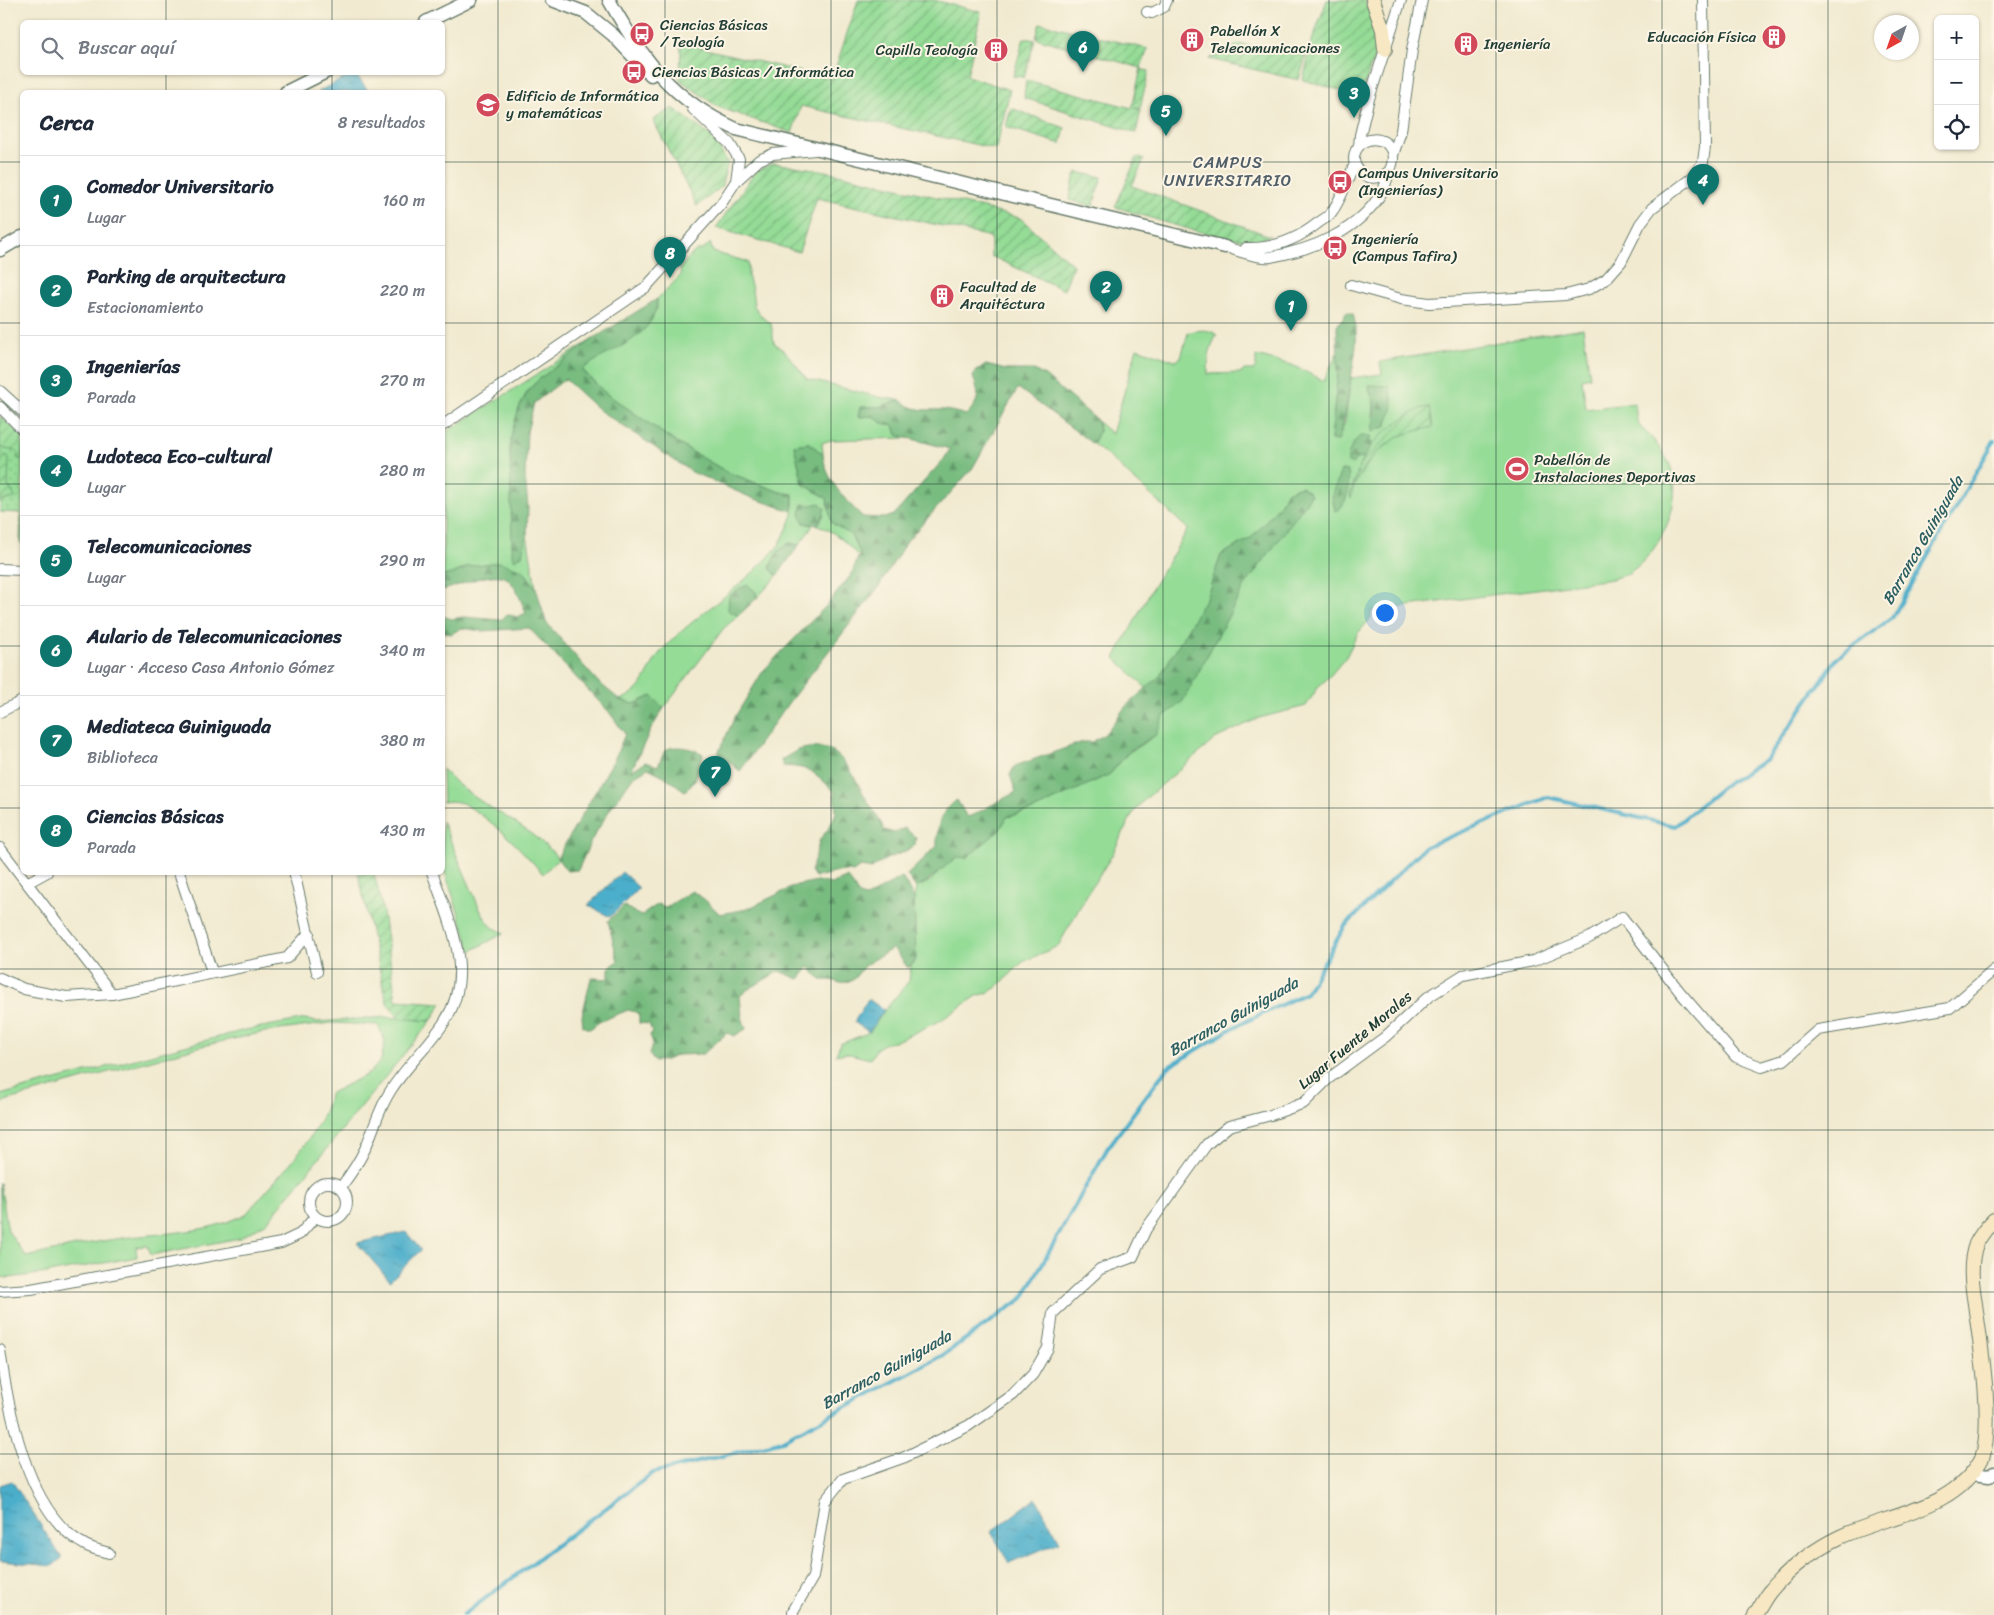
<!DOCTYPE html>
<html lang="es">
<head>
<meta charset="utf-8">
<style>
	body { margin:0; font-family:Sriracha,sans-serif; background:#f6f6f7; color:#1f2937 }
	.controls { position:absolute; right:15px; top:15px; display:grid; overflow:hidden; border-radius:8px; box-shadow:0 1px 4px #0004 }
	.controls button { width:45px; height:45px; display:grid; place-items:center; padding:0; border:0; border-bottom:1px solid #e0e1e3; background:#fff; color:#1f2937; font:25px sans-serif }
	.compass { position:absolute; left:1874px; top:15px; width:45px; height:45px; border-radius:50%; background:#fff; box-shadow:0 1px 4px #0004; rotate:220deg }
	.you { position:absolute; left:1384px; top:612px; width:18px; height:18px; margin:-12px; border:4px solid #fff; border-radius:50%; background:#1a73e8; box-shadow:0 0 0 8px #1a73e833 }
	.badge { display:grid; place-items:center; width:32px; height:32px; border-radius:50%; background:#0f766e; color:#fff; font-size:16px; font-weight:700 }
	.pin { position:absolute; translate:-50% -41px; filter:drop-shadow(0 1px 2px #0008) }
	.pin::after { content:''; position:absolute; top:26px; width:18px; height:15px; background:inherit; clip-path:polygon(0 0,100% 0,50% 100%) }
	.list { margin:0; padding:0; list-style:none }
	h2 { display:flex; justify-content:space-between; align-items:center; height:65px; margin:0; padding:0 20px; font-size:21px }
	h2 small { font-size:16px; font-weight:400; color:#747a83 }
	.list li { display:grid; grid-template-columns:32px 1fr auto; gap:15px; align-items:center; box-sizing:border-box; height:90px; padding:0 20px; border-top:1px solid #e0e1e3 }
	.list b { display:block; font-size:19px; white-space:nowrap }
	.list p { margin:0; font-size:16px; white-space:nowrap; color:#747a83 }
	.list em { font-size:16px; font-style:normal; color:#747a83 }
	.icon { flex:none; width:28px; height:28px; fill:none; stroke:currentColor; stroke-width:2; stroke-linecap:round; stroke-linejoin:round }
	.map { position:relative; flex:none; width:1994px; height:1615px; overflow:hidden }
	.search { position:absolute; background:#fff; box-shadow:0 1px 4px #0004; left:20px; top:20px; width:425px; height:55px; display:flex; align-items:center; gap:12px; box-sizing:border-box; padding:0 18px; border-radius:8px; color:#747a83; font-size:19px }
	.panel { position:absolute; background:#fff; box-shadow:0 1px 4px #0004; left:20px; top:90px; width:425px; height:785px; border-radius:8px }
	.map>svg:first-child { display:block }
</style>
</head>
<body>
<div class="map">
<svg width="1994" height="1615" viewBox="0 0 1994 1615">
	<defs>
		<pattern id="forest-firs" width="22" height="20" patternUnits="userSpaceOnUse" patternTransform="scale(1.25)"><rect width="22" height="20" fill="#78bc80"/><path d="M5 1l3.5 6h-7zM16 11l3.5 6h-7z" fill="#629a6a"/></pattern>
		<pattern id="park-dots" width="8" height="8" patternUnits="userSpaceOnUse" patternTransform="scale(1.25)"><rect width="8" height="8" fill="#95dc97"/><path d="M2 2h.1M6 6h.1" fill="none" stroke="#79b47c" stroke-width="1.8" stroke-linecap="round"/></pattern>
		<pattern id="garden-furrows" width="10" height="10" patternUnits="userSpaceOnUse" patternTransform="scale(1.25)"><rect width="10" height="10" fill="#95dc97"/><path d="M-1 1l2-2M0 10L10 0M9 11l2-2" fill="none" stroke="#79b47c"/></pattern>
		<pattern id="water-ripples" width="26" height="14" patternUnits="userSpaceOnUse" patternTransform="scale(1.25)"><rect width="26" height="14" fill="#4baeca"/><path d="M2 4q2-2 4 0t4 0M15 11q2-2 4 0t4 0" fill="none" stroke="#3e8fa5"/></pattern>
	</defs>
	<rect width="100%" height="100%" fill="#fcf5e5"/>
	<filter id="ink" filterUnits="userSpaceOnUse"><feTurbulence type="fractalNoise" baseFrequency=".02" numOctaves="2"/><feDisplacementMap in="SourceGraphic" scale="10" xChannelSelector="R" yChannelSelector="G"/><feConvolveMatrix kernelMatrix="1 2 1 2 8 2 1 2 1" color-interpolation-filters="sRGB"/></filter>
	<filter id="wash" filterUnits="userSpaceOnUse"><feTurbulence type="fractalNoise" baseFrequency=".0096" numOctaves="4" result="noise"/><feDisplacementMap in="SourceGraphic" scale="20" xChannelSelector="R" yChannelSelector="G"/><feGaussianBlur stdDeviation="1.12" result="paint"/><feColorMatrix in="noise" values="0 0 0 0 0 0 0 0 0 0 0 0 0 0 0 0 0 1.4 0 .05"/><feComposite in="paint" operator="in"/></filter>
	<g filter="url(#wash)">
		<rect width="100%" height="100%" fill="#f1ead0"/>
		<path fill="#95dc97" stroke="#5a8c66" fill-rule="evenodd" d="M710,243L713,252L748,262V276L752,288L754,306L763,318L771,323L774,343L783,349L807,379L883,398L900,400L878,407H861L858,417L873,416L882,423L894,425L897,435L909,438L831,440L822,443L823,454L809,443L794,445L803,484L827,498L832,523L851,535L860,553L857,555C846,541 834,532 818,525L823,516L804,523L812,525V527L799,545L790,543C779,548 774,556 770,568L777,576L757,598L756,592L728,610L738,616L724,628L664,708L652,696L634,704L620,700C649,689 646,666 665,647C701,610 747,585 779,545C782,540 792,519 793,514C794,508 793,501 793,495L780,492L727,472L677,443L604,392L582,369L601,357L657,309V299L681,275L680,268L694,252L704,249Z
			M1583,328L1590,377L1582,379L1586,409L1635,403C1636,410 1636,420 1639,425C1643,431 1649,434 1653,439C1659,447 1668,459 1671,468C1684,504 1659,555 1627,574C1622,576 1617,577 1612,579L1371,611V618L1358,633L1346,657L1329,677L1318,687L1306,706L1259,718L1215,739L1142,802L1133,813L1111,857L1089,891L1058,946L1023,962L997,987L987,993L977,996L941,1020L916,1032L894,1042L886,1043L877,1048L870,1059L846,1053L836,1055L840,1044L870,1032L884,1011L909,981L911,966L916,959L914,898L916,888L930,881L945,866L957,857L999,831L1007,817L1033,810L1110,774L1128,753L1156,735L1163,717L1183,700L1244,587L1311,494L1301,486L1286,492L1280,505L1251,538L1221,555L1207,596L1168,665L1160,676L1147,689L1115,658L1149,594L1188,529L1108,456L1093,444L1099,431L1098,422L1112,434L1137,348L1175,361L1181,357L1188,333C1197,330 1209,328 1217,335C1209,348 1208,359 1208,374L1242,373L1244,370H1254L1256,367V356L1292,365L1324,381L1337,353L1338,371L1331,440L1337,441L1345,422L1351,378L1382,374L1380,362ZM1383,386L1388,421L1385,427L1373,417L1374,401ZM1389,429L1391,442L1374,455L1353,485L1364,458H1348C1353,444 1353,436 1370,437L1371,447Z
			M596,337L539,379L528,390L519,408L512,432L510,449L511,478L522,555L527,535L536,588L523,570L468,566L455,573L443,576V434Z
			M442,769C469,800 508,814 539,840C546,846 553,851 558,859L543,874C522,850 491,818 462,803C456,801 449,801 443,802Z
			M442,821L482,914L492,927L504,933L471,951L443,866Z
			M387,1017L431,1021L267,1222L240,1238L151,1255L148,1246L136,1247L137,1257L48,1273L8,1278L0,1277V1183L8,1231L26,1257C55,1251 85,1243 116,1239C160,1232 205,1235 246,1214C271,1184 325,1132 329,1094L370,1073L381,1060L385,1041L378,1025L332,1023L265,1032L202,1046L5,1101L0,1105V1095L245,1030L306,1019L315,1022Z"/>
		<path fill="url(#forest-firs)" stroke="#4c7c5a" d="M657,299C657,339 607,349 582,370L604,392L677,443L727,472L780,492L793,494L792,511L752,498L692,472L599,410L565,379L534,403L527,432L525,476L528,507L527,535L522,555L515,560L512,555L510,449L512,432L519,408L528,391L539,379L596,337Z
			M1347,312L1353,314C1360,338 1354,359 1350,384C1346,405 1345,421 1338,441L1331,440L1338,371L1337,326Z
			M986,365L1006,370H1034L1045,376L1097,420L1099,431L1093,444L1018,388L972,469L906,542L878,588L789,702L740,771L718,753L735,717L763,671L827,605L851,575L860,553L851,535L832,523L827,498L803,484L794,445L809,443L823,454C825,479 845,500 863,517L885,518L894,515L944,459L950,449L897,435L894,425L882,423L873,416L858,417L860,407H878L900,400C916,413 927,409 946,410C952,411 959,413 966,415C980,401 980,394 973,377L976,371Z
			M1369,385L1389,386C1396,405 1393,410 1385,427L1372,432C1373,423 1376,410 1374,401C1371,395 1369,392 1369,385Z
			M1360,436L1370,437L1371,447L1364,458L1356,459L1352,464L1348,463C1347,453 1353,442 1360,436Z
			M1341,470L1348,471C1350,484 1348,507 1335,511L1332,497Z
			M1301,486L1311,494L1306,503L1244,587L1183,701L1163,717L1156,735L1129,751L1110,774L1033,810L1007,817L999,831L966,858L957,857C943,867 932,880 916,888L907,875L937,846C937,825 939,813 957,800L967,817L973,815L1016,792L1010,775L1015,766L1083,742H1092L1105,734L1126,706L1160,676L1207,596L1221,555L1251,538L1280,505L1286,492Z
			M820,503L825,508L823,516L818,525L804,523L800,514L803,504L812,505Z
			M790,543L799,545L777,576L770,568C774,556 779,548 790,543Z
			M499,562L523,570L536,588L546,622L597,681L620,700L634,704L652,696L664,708L651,729L631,771L645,762L658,766L665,750C678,744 691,748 703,754L695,780L685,791L664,776L648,768L633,777L612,806L591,841L578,870L567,871L557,858L615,758L625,734L609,712L529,628L482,631L462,628L451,634L443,632V616L452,619L463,617L501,620L507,614L517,617L526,613C522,603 517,589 510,581C498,566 458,587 443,590V576L455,573L469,566Z
			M748,585L756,592L757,598L738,616L728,610L729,596L738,589Z
			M808,748C817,748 828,747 835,753C851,766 858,785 868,802C874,812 880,819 884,830L894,833L905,828L916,838L915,845C902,856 884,856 872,869L860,867L853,872C843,868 827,876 815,877L811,871L820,839L829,828L836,813L834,791C814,772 811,767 783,766L781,760L798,750Z
			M848,877L858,894L866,898L902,877L914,898L916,959L908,968L893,948L864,966L853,980L840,983L831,980H821L809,967L799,979L779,971L747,990L740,996L742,1017L746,1029L734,1036L727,1033L703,1054L677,1055L666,1060L654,1061L649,1054L653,1043L650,1035L652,1031L649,1024L639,1023V1013L628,1010L599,1022L590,1029L583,1026L582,1016L591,978L609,979V968L618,961L608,921L624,906L641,916L658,904L665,908L692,891L704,899L720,914L747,909L797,885L817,881L832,884Z"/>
		<path fill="url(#park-dots)" stroke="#5a8c66" d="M0,416L22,436V543H20L21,513L0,512Z"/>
		<path fill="url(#garden-furrows)" stroke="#5a8c66" d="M858,0H934L981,12L967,76L1010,90L996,149L801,106L792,133L718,107L680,80L681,43L832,79Z
			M1327,0H1365L1379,41L1361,96L1303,80L1312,41Z
			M1040,23L1148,49L1141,67L1143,70L1149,71L1140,108H1134L1141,110L1136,133L1024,98L1026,80L1132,108L1141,68L1036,38Z
			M1024,38L1035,40L1024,77L1013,76Z
			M1239,44L1306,56L1299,80L1209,59Z
			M673,108L712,137L728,163L721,187L697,206L653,120Z
			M1011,108L1065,128L1061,144L1006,127Z
			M1137,157L1144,159L1132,186L1270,236C1244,251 1147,216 1115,207Z
			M773,163L821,170L992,210V211L1020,218L1073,265L1064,290L991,256V237L817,198L799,252L716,228L755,172Z
			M1076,172L1102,177L1093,206L1069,200L1075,175H1078Z
			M1422,408H1430L1433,427C1424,429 1415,431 1406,434C1380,444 1356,470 1351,498L1350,493C1354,482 1358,471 1363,460C1374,436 1400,419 1422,408Z
			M0,416L22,436V459H18L17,451L0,448Z
			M0,456L9,457L8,487L11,489L15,498L0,501Z
			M358,873H374L382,906L396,1000L442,1003L431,1021L399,1018L387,1003Z"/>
		<path fill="url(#water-ripples)" stroke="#35767f" d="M355,73L369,92H319V91Z
			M622,872L639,888L610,917L588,905Z
			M868,999L884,1010L869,1032L854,1022Z
			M406,1232L421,1250L390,1281L357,1243Z
			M12,1481L62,1558L52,1566L0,1561V1485Z
			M1036,1498L1060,1542L1009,1563L991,1532Z"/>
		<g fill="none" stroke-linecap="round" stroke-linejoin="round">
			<path stroke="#4baeca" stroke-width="4" d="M463,1615L653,1473L779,1442L942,1356L1023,1298L1107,1149L1167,1068L1234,1027L1306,993L1345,926L1425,847L1548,797L1675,826L1722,787L1767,759L1838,657L1892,618L1994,441"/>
		</g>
	</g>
	<g filter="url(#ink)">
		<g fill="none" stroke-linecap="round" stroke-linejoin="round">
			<defs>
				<path id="minor" d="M1147,12L1152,13L1164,7L1167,0
					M693,109L730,144L739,159L736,181
					M1359,146L1360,135L1368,102L1401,0
					M1393,155L1401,131L1412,50L1422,0
					M1225,247C1236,250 1259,259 1270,257C1312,250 1359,231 1382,192C1386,185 1387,178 1390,170C1394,161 1395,151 1386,143C1378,138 1368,138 1361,144C1341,162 1368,191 1389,171
					M1246,248C1273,249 1298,239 1318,223C1322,220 1328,217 1331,213C1342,199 1347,179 1355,164
					M1351,285L1401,299L1429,303L1566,295L1589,289L1606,279L1621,262L1640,224L1652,208L1693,177L1703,162L1705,147L1703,0
					M0,391L22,411
					M0,407L22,429
					M442,426L646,287L721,204L736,181L759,160L773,154L815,150
					M0,569L22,570
					M0,712L22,701
					M0,848L112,994
					M179,872L212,972
					M294,872L317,972
					M27,883L47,872
					M0,978L24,989L66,997L112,994L287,958L309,933
					M309 1202a19 19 0 1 1 38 0a19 19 0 1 1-38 0Z
					M341,1187C350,1175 359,1162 365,1149C374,1129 379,1108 391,1090C407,1065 430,1045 445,1021C476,972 449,921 432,872
					M0,1291L31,1289L281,1243L300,1234L315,1217
					M0,1350C8,1409 28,1517 87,1546C93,1549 102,1551 109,1553
					M793,1615V1611L813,1577L825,1501L843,1479L905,1457L968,1426L1013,1395L1033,1374L1048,1348L1053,1313L1100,1269L1133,1257L1146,1229L1207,1144L1229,1126L1271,1115L1304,1103L1328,1079L1385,1037L1428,997L1463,975L1533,961L1589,938L1622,917L1680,992L1736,1057L1762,1067L1784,1060L1818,1030L1950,1008L1994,970"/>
				<path id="tertiary" d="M552,0L586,13L613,35L651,75
					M609,0C643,60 672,100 736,129L1225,247
					M426,22L471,0
					M286,92L326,72
					M0,250L22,237
					M1973,1474L1989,1476L1994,1473"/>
				<path id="secondary" d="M1373,0L1383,30L1385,49
					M1755,1615C1760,1607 1765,1597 1771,1590C1789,1568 1815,1549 1840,1537C1889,1514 1955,1510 1982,1458C1994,1425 1980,1341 1975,1304C1972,1285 1969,1263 1976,1244C1980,1236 1988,1226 1994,1220"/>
			</defs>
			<use href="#minor" stroke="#687a6b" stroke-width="12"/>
			<use href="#tertiary" stroke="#687a6b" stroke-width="15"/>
			<use href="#secondary" stroke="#687a6b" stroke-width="16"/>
			<use href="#minor" stroke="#fff" stroke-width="10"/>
			<use href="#tertiary" stroke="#fff" stroke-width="12"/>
			<use href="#secondary" stroke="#f7e8c3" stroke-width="14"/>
		</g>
	</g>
	<path fill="none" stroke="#1f3d34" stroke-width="1" stroke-opacity="0.55" d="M166,0V22M332,0V22M498,0V1615M665,0V1615M831,0V1615M997,0V1615M1163,0V1615M1329,0V1615M1496,0V1615M1662,0V1615M1828,0V1615M166,72V92M332,72V92M0,162H22M442,162H1994M0,323H22M442,323H1994M0,484H22M442,484H1994M0,646H22M442,646H1994M0,808H22M442,808H1994M166,872V1615M332,872V1615M0,969H1994M0,1130H1994M0,1292H1994M0,1454H1994"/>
	<defs>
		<symbol id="bus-disc" viewBox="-11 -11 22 22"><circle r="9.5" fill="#d1495b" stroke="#fcf5e5"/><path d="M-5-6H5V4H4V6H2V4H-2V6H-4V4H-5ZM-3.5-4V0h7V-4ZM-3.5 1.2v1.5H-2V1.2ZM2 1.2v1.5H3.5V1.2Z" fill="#fff"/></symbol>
		<symbol id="building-disc" viewBox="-11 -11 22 22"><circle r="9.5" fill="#d1495b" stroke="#fcf5e5"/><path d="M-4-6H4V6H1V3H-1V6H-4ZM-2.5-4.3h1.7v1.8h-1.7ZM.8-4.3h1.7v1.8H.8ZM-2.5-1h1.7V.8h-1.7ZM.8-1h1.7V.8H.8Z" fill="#fff"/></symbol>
		<symbol id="university-disc" viewBox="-11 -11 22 22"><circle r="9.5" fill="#d1495b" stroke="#fcf5e5"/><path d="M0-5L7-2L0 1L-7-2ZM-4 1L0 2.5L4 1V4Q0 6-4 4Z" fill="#fff"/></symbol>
		<symbol id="stadium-disc" viewBox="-11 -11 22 22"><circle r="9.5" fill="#d1495b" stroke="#fcf5e5"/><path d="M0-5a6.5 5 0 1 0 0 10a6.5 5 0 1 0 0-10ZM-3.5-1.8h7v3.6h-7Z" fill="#fff"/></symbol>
	</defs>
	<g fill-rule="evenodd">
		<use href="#bus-disc" x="628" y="20" width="28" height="28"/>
		<use href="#building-disc" x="1760" y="23" width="28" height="28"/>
		<use href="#building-disc" x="1178" y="26" width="28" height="28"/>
		<use href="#building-disc" x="1452" y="30" width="28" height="28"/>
		<use href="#building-disc" x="982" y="36" width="28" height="28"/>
		<use href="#bus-disc" x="620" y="58" width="28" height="28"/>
		<use href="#university-disc" x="474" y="91" width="28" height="28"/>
		<use href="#bus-disc" x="1326" y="168" width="28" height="28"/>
		<use href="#bus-disc" x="1321" y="234" width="28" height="28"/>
		<use href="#building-disc" x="928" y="282" width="28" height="28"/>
		<use href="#stadium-disc" x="1503" y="455" width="28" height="28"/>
	</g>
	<g text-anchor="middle" stroke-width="4" stroke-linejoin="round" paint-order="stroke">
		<g font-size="15" fill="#1f3d34" stroke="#fcf5e5" text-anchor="start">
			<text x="660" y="30">Ciencias Básicas<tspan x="660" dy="17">/ Teología</tspan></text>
			<text x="1210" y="36">Pabellón X<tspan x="1210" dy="17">Telecomunicaciones</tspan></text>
			<text x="1756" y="42" text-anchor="end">Educación Física</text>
			<text x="1484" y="49">Ingeniería</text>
			<text x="978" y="55" text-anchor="end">Capilla Teología</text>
			<text x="652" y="77">Ciencias Básicas / Informática</text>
			<text x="506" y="101">Edificio de Informática<tspan x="506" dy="17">y matemáticas</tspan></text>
			<text x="1358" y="178">Campus Universitario<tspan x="1358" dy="17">(Ingenierías)</tspan></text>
			<text x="1352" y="244">Ingeniería<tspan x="1352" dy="17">(Campus Tafira)</tspan></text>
			<text x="960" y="292">Facultad de<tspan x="960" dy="17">Arquitéctura</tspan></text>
			<text x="1534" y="465">Pabellón de<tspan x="1534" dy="17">Instalaciones Deportivas</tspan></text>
		</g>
		<g font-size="15" fill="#1f3d34" stroke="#fcf5e5">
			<text transform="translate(1355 1040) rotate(-40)" y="5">Lugar Fuente Morales</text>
		</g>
		<g font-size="16" letter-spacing="1" fill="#515f69" stroke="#fcf5e5">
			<text x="1228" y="168">CAMPUS<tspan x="1228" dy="18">UNIVERSITARIO</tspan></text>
		</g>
		<g font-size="16" font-style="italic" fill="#2c5f61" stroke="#fcf5e5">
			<text transform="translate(1922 540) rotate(-60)" y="6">Barranco Guiniguada</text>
			<text transform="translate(1233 1016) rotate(-29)" y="6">Barranco Guiniguada</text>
			<text transform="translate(886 1369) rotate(-29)" y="6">Barranco Guiniguada</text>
		</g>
	</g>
</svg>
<div class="controls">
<button>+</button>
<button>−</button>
<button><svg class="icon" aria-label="locate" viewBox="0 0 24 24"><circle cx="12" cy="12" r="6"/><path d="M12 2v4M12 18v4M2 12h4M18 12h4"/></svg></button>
</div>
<svg class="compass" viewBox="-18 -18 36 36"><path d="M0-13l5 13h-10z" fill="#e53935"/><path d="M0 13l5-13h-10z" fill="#747a83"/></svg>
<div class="you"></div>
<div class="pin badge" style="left:1291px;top:331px">1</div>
<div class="pin badge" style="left:1106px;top:312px">2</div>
<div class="pin badge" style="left:1354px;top:118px">3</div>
<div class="pin badge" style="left:1703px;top:205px">4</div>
<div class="pin badge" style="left:1166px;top:136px">5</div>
<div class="pin badge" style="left:1083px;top:72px">6</div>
<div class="pin badge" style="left:715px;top:797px">7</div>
<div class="pin badge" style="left:670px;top:278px">8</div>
<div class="search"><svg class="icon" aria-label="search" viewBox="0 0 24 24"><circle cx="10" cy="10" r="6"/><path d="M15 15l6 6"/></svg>Buscar aquí</div>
<section class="panel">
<h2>Cerca<small>8 resultados</small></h2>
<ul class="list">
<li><span class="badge">1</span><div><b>Comedor Universitario</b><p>Lugar</p></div><em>160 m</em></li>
<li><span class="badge">2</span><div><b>Parking de arquitectura</b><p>Estacionamiento</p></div><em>220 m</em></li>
<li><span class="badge">3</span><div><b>Ingenierías</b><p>Parada</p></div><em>270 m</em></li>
<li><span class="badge">4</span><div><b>Ludoteca Eco-cultural</b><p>Lugar</p></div><em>280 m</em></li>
<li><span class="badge">5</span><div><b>Telecomunicaciones</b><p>Lugar</p></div><em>290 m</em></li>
<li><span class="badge">6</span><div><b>Aulario de Telecomunicaciones</b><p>Lugar · Acceso Casa Antonio Gómez</p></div><em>340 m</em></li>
<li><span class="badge">7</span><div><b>Mediateca Guiniguada</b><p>Biblioteca</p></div><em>380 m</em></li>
<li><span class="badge">8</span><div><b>Ciencias Básicas</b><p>Parada</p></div><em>430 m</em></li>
</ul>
</section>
</div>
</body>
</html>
